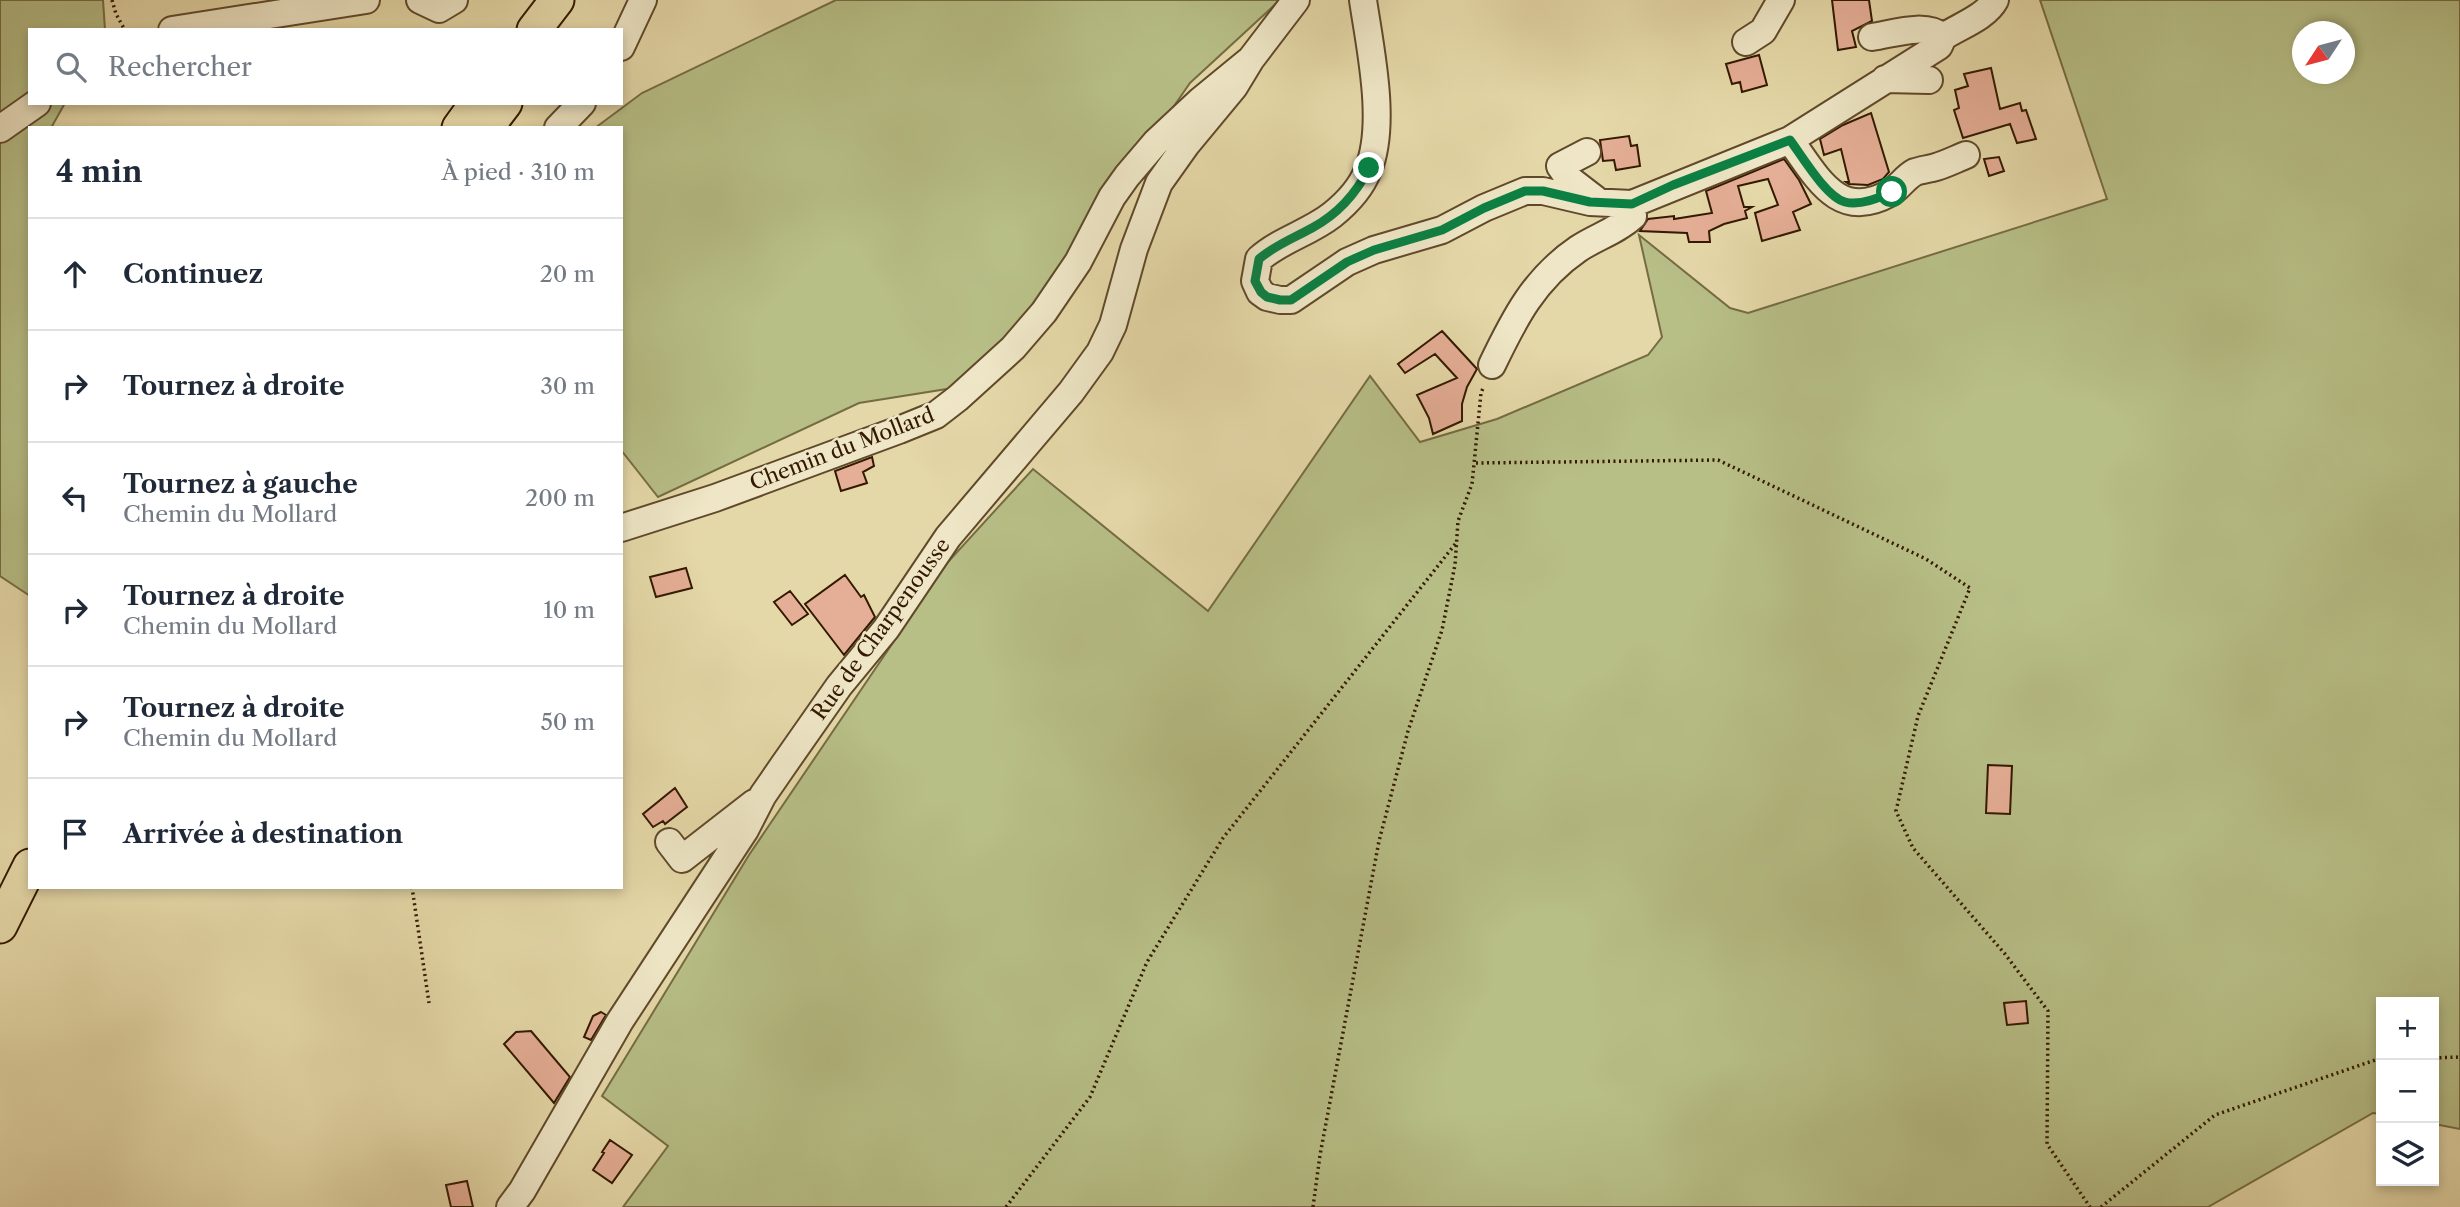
<!DOCTYPE html>
<html lang="fr">
<head>
<meta charset="utf-8">
<style>
	body { margin:0; font-family:"Libre Caslon Text",serif; background:#f6f6f7; color:#1f2937 }
	.controls { position:absolute; right:21px; bottom:21px; display:grid; overflow:hidden; border-radius:0px; box-shadow:0 4px 10px #0003 }
	.controls button { width:63px; height:63px; display:grid; place-items:center; padding:0; border:0; border-bottom:2px solid #e0e1e3; background:#fff; color:#1f2937; font:35px sans-serif }
	.compass { position:absolute; left:2292px; top:21px; width:63px; height:63px; border-radius:50%; background:#fff; box-shadow:0 4px 10px #0003; rotate:234deg }
	.stop { position:absolute; width:21px; height:21px; margin:-16px; border:5px solid #0b8043; border-radius:50%; background:#fff }
	.stop.end { background:#0b8043; border-color:#fff; box-shadow:0 2px 7px #0008 }
	.list { margin:0; padding:0; list-style:none }
	h2 { display:flex; justify-content:space-between; align-items:center; height:91px; margin:0; padding:0 28px; font-size:30px }
	h2 small { font-size:23px; font-weight:400; color:#747a83 }
	.list li { display:grid; grid-template-columns:46px 1fr auto; gap:21px; align-items:center; box-sizing:border-box; height:112px; padding:0 28px; border-top:2px solid #e0e1e3 }
	.list b { display:block; font-size:26px; white-space:nowrap }
	.list p { margin:0; font-size:23px; white-space:nowrap; color:#747a83 }
	.list em { font-size:23px; font-style:normal; color:#747a83 }
	.icon { flex:none; width:38px; height:38px; fill:none; stroke:currentColor; stroke-width:2; stroke-linecap:round; stroke-linejoin:round }
	.map { position:relative; flex:none; width:2460px; height:1207px; overflow:hidden }
	.search { position:absolute; background:#fff; box-shadow:0 4px 10px #0003; left:28px; top:28px; width:595px; height:77px; display:flex; align-items:center; gap:18px; box-sizing:border-box; padding:0 24px; border-radius:0px; color:#747a83; font-size:26px }
	.panel { position:absolute; background:#fff; box-shadow:0 4px 10px #0003; left:28px; top:126px; width:595px; height:763px; border-radius:0px }
	.map>svg:first-child { display:block }
</style>
</head>
<body>
<div class="map">
<svg width="2460" height="1207" viewBox="0 0 2460 1207">
	<rect width="100%" height="100%" fill="#e5d8a8"/>
	<filter id="stains"><feTurbulence type="fractalNoise" baseFrequency=".00286" numOctaves="4"/><feColorMatrix values="0 0 0 0 .2 0 0 0 0 .09 0 0 0 0 .02 0 0 0 .5 -.17"/></filter>
	<radialGradient id="worn" r=".72"><stop offset=".6" stop-color="#630" stop-opacity="0"/><stop offset="1" stop-color="#630" stop-opacity=".3"/></radialGradient>
	<path fill="#b7be86" stroke="#756c43" stroke-width="2" fill-rule="evenodd" d="M0,0H103L105,30H30V103H65L51,128H30V596L0,576Z
		M836,0H1280L1190,83L1029,316L953,388L859,403L658,497L621,450V128H595L642,93Z
		M2040,0H2460V1129L2434,1124V1002H2381V1114L2373,1113L2208,1207H623L668,1146L602,1096L749,855L947,563L1033,469L1208,611L1370,376L1420,442L1497,419L1648,355L1662,337L1639,235L1730,308L1748,313L2107,199ZM2302,32H2344V74H2302Z"/>
	<path fill="#e5ae96" stroke="#331900" stroke-width="2" d="M1832,0H1869L1872,21L1852,31L1856,47L1838,50Z
		M1759,55L1767,85L1742,92L1740,82L1732,84L1726,64Z
		M1991,68L2000,109L2020,103L2022,111L2026,110L2036,139L2017,143L2010,124L1963,138L1954,110L1959,108L1955,90L1968,86L1964,74Z
		M1871,113L1889,172L1883,179L1868,185L1849,184L1846,182H1849L1841,149L1824,155L1820,139L1843,125Z
		M1629,136L1631,146L1637,145L1640,166L1616,170L1614,160L1603,161L1600,140Z
		M1999,157L2004,171L1989,176L1984,159Z
		M1784,159L1799,180L1811,204L1793,212L1800,230L1762,241L1755,213L1778,205L1768,179L1738,186L1744,207H1752L1745,211L1747,218L1724,224L1709,231L1710,242H1689L1687,233L1640,231L1648,219L1674,216V219L1712,213L1706,191Z
		M1442,331L1477,369L1467,387L1462,404V421L1433,434L1429,418L1417,395L1457,378L1435,354L1405,373L1398,364Z
		M872,457L874,466L863,472L867,483L841,491L835,471Z
		M686,568L692,588L656,597L650,577Z
		M845,575L861,597L864,595L875,617L844,655L805,604Z
		M790,591L808,614L792,625L774,602Z
		M1988,765L2012,766L2010,814L1986,813Z
		M675,788L687,807L665,824L663,821L653,827L643,814Z
		M2026,1001L2028,1023L2007,1025L2004,1003Z
		M601,1012L606,1015L591,1040L584,1037L593,1016Z
		M531,1031L570,1077L554,1103L504,1044L516,1032Z
		M610,1140L632,1155L612,1183L593,1170L604,1153L602,1152Z
		M467,1181L473,1207H451L446,1185Z"/>
	<g fill="none" stroke-linecap="round" stroke-linejoin="round">
		<defs>
			<path id="minor" d="M420,0L439,9L454,0
				M1363,0C1370,48 1387,124 1368,170C1361,188 1347,203 1332,215C1309,233 1280,240 1259,259L1255,281L1260,292L1267,297L1280,300H1291L1347,262L1374,250L1442,230L1484,208L1525,191H1543L1590,202L1632,204L1790,140L1939,46L1943,37C1925,22 1893,34 1872,37
				M172,30L366,0
				M1943,37C1960,26 1986,17 1995,0
				M1746,42L1763,31L1781,0
				M621,47L643,0
				M1885,79L1929,80
				M558,128L582,103
				M0,129L37,103
				M1790,140C1817,177 1838,222 1890,193C1899,188 1905,177 1915,172C1921,170 1929,169 1936,167C1946,164 1956,159 1966,155
				M1587,152L1560,166L1569,179L1595,199
				M1492,365C1514,319 1534,279 1578,249C1596,237 1617,231 1633,216L1632,204
				M621,528L715,498L899,430L936,415L958,398L1013,348L1044,312L1078,262L1112,197L1127,176L1156,142L1201,100L1251,59L1296,0
				M669,842L682,859L754,803
				M510,1207L522,1191L620,1021L745,830L763,795L783,766L839,686L886,629L948,537L1071,392L1100,352L1113,325L1134,249L1159,183L1186,145L1234,87L1251,59"/>
			<path id="major" d="M534,30L557,0
				M459,128L477,103
				M486,128L505,103
				M0,926L30,866"/>
		</defs>
		<use href="#minor" stroke="#60492a" stroke-width="30"/>
		<use href="#major" stroke="#331900" stroke-width="37"/>
		<path stroke="#331900" stroke-width="3.5" stroke-dasharray="2 3.5" stroke-linecap="butt" d="M112,0L116,14L125,30
			M1476,463L1718,460L1926,559L1970,588L1918,716L1896,811L1913,848L2005,954L2048,1011L2047,1144L2090,1207
			M412,887L429,1003
			M2434,1058L2460,1057
			M1006,1207L1090,1097L1147,962L1223,838L1456,543
			M1313,1207L1320,1155L1379,841L1408,731L1442,630L1455,565L1458,521L1472,484L1481,393L1484,386
			M2101,1207L2215,1115L2381,1058"/>
		<use href="#minor" stroke="#eee6c6" stroke-width="26"/>
		<use href="#major" stroke="#e5d8a8" stroke-width="33"/>
	</g>
	<g fill="none" stroke-linecap="round" stroke-linejoin="round">
		<path stroke="#0b8043" stroke-width="9" d="M1369,168C1356,194 1338,214 1312,228C1294,238 1275,245 1259,259L1255,281L1261,292L1267,297L1280,300H1291L1347,262L1374,250L1442,230L1484,208L1525,191H1543L1590,202L1632,204L1673,185L1790,140C1802,156 1826,197 1845,202C1860,206 1879,198 1892,192"/>
	</g>
	<g text-anchor="middle" stroke-width="5" stroke-linejoin="round" paint-order="stroke">
		<g font-size="21" fill="#331900" stroke="#eee6c6">
			<text transform="translate(842 449) rotate(-21)" y="7">Chemin du Mollard</text>
			<text transform="translate(881 629) rotate(-54)" y="7">Rue de Charpenousse</text>
		</g>
	</g>
	<rect width="100%" height="100%" filter="url(#stains)"/>
	<rect width="100%" height="100%" fill="url(#worn)"/>
</svg>
<div class="controls">
<button>+</button>
<button>−</button>
<button><svg class="icon" aria-label="layers" viewBox="0 0 24 24"><path d="M12 4l9 5-9 5-9-5zM3 14l9 5 9-5"/></svg></button>
</div>
<svg class="compass" viewBox="-18 -18 36 36"><path d="M0-13l5 13h-10z" fill="#e53935"/><path d="M0 13l5-13h-10z" fill="#747a83"/></svg>
<div class="stop" style="left:1892px;top:192px"></div>
<div class="stop end" style="left:1369px;top:168px"></div>
<div class="search"><svg class="icon" aria-label="search" viewBox="0 0 24 24"><circle cx="10" cy="10" r="6"/><path d="M15 15l6 6"/></svg>Rechercher</div>
<section class="panel">
<h2>4 min<small>À pied · 310 m</small></h2>
<ul class="list">
<li><svg class="icon" aria-label="ahead" viewBox="0 0 24 24"><path d="M12 20V5M6 11l6-6 6 6"/></svg><div><b>Continuez</b></div><em>20 m</em></li>
<li><svg class="icon" aria-label="right" viewBox="0 0 24 24"><path d="M7 20v-9h11M14 6l5 5-5 5"/></svg><div><b>Tournez à droite</b></div><em>30 m</em></li>
<li><svg class="icon" aria-label="left" viewBox="0 0 24 24"><path d="M17 20v-9H6M10 6l-5 5 5 5"/></svg><div><b>Tournez à gauche</b><p>Chemin du Mollard</p></div><em>200 m</em></li>
<li><svg class="icon" aria-label="right" viewBox="0 0 24 24"><path d="M7 20v-9h11M14 6l5 5-5 5"/></svg><div><b>Tournez à droite</b><p>Chemin du Mollard</p></div><em>10 m</em></li>
<li><svg class="icon" aria-label="right" viewBox="0 0 24 24"><path d="M7 20v-9h11M14 6l5 5-5 5"/></svg><div><b>Tournez à droite</b><p>Chemin du Mollard</p></div><em>50 m</em></li>
<li><svg class="icon" aria-label="arrive" viewBox="0 0 24 24"><path d="M6 21V4h12l-3 4 3 4H6"/></svg><div><b>Arrivée à destination</b></div></li>
</ul>
</section>
</div>
</body>
</html>
